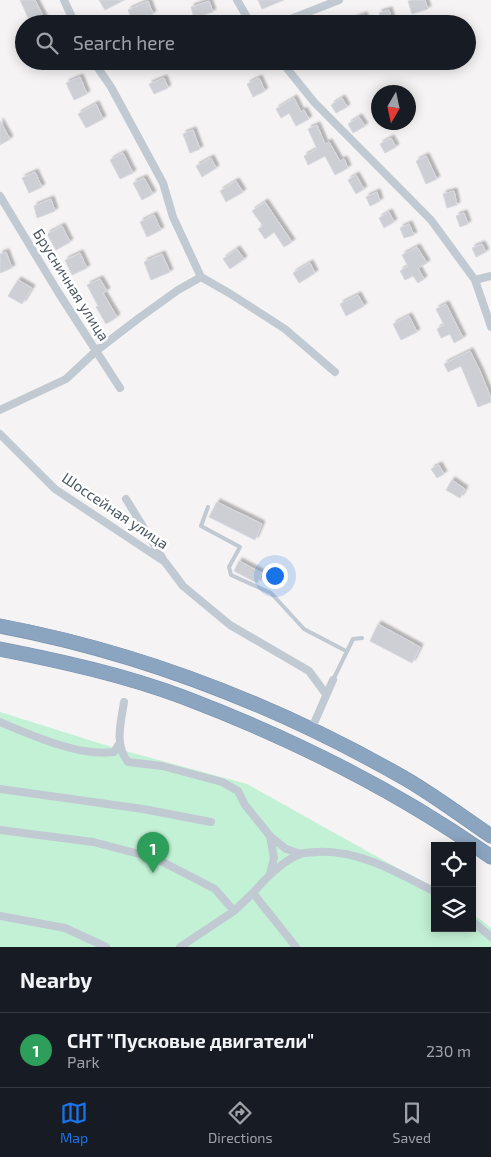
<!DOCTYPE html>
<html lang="en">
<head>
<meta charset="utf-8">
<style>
	body { margin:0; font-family:"Exo 2",sans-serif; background:#20242c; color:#f1f3f6 }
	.controls { position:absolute; right:15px; bottom:15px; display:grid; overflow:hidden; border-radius:0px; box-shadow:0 2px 12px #0003 }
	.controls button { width:45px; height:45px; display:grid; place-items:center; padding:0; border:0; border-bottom:1px solid #363941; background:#171b24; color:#f1f3f6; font:25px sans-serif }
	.compass { position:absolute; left:371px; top:85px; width:45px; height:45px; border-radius:50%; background:#171b24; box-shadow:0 2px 12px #0003; rotate:189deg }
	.you { position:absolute; left:274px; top:575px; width:18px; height:18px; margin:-12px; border:4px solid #fff; border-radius:50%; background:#1a73e8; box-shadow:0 0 0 8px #1a73e833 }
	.badge { display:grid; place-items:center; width:32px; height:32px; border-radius:50%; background:#1a73e8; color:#fff; font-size:16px; font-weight:700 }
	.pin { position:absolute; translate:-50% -41px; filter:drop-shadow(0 1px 2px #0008) }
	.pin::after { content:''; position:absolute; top:26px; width:18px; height:15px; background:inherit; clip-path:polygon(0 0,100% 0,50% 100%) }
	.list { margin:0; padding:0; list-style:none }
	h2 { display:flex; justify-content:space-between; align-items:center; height:65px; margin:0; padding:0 20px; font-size:21px }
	h2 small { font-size:16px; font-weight:400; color:#9ea1a6 }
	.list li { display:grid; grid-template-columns:32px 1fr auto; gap:15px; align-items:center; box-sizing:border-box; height:75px; padding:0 20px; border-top:1px solid #363941 }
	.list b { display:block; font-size:19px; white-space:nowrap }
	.list p { margin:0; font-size:16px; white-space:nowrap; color:#9ea1a6 }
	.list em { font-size:16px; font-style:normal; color:#9ea1a6 }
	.icon { flex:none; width:28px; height:28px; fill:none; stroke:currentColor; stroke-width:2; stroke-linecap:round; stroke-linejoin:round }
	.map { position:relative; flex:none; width:491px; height:947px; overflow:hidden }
	.search { position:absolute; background:#171b24; box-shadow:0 2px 12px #0003; left:15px; right:15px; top:15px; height:55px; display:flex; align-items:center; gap:12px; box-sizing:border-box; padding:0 18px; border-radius:28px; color:#9ea1a6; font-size:19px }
	.sheet { height:140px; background:#171b24 }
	nav { display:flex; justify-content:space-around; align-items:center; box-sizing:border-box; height:70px; border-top:1px solid #363941; background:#171b24; font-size:14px; color:#9ea1a6 }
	nav a { display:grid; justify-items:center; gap:2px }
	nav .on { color:#1a73e8 }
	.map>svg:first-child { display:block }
</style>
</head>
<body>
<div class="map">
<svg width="491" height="947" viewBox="0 0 491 947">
	<defs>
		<filter id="shadow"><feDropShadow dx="3" dy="-3" stdDeviation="1" flood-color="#0004"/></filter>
	</defs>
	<rect width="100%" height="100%" fill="#f5f3f3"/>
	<path fill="#c3f1d5" d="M0,712L118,749L247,784L435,889V928H472V913L491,928V947H0Z"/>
	<path fill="#cdcfd5" stroke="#d7d9de" filter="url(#shadow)" d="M20,0H35L47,24H31Z
		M99,0H124L105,10Z
		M258,0H284L262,9Z
		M413,0H425L428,9L412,14L408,1Z
		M148,1L153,14L133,22L128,10Z
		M209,1L213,12L194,18L191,7Z
		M389,10L393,24H382L379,13Z
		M364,15L367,24H343V23Z
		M80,77L87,94L74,100L66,83Z
		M164,78L168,88L154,94L149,84Z
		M259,78L265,91L253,97L247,84Z
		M294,98L301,112L304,110L309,119L296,126L289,113L281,118L276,109Z
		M342,98L347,107L336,113L331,105Z
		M96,104L103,119L86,128L78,114Z
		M359,117L365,126L353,133L348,124Z
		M0,121L10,139L0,145Z
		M317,125L325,144L329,142L340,161L344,159L348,168L335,175L325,156L308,165L304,156L317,149L308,129Z
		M193,130L200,149L190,153L183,134Z
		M391,138L396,147L385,153L380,144Z
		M123,153L133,173L120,179L110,160Z
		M426,156L437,179L426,184L416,161Z
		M211,158L216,168L202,177L196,166Z
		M35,172L42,187L29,193L22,178Z
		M356,175L364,189L356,194L348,180Z
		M144,178L153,194L142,200L133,183Z
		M236,181L243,192L226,202L220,191Z
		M454,191L457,205L447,208L443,194Z
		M377,192L380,201L370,206L366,197Z
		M51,199L55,211L37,218L34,206Z
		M265,202L292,242L284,247L274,232L265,239L258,229L263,226L252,211Z
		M389,212L394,222L384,228L379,218Z
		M464,213L468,224L460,227L456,216Z
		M154,215L161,230L147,237L140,222Z
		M409,224L414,235L404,238L400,228Z
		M62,226L70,242L56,250L47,234Z
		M482,244L486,252L476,257L472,248Z
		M417,247L427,263L418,268L424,279L418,283L413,276L405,280L400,271L408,266L402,255Z
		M237,249L244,259L230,269L223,259Z
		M6,252L12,268L0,273V254Z
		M80,253L87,268L72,275L65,260Z
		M162,254L170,272L151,280L144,262Z
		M310,263L315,273L299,283L293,273Z
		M100,279L107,291L103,293L117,317L106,324L96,307L98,306L87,285Z
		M18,280L32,288L22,304L8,296Z
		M358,295L364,306L346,316L340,304Z
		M446,304L463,338L454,343L450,334L441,338L437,329L444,325L436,309Z
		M409,316L417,332L401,340L393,324Z
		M470,351L480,371L491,398V402L478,407L461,366L448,372L444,364Z
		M439,465L444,474L437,478L431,469Z
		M452,480L465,489L460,498L446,490Z
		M217,502L262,524L255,540L209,517Z
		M239,561L262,573L257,583L234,571Z
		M378,624L420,647L412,663L370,641Z"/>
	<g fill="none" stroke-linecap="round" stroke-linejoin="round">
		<defs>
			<path id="highway" d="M0,626C143,653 280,707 406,779C435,796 463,817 491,836
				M0,649C61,661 124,675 183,697C291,738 396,790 491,857"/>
		</defs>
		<use href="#highway" stroke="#7690ad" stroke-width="15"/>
		<path stroke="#c1cad2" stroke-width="4" d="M208,507L201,526L240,547L229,567L231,575L271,593L304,629L346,651
			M333,680L353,639L362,638"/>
		<path stroke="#c1cad2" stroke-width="8" d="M64,0L75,24
			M237,0L251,24
			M278,24L339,0
			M281,61L314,102L431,220L475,280L491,327
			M0,196L58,292L120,388
			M201,277L229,293L285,329L335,372
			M475,280L491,276
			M0,410L66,379L96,351L139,318L178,290L201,277L173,217L163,183L111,87L93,61
			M0,434L55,489L165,562L183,586L230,625L309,671L326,694
			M126,499L163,559
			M124,702C121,722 114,745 128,762L162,766L222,782L238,791L245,805L270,836L286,849L301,854
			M0,722C31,735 80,757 114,752L119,744
			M311,730L333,680
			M0,789L143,809L211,822
			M0,830L93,842L155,858L215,889L234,911
			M270,836L274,858L270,874
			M0,916L65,928L106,947
			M472,921L491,937
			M180,947L234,911L253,893
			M296,947L253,893C265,879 283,860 301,854C305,852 311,853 316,852C358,849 399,873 435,892"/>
		<use href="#highway" stroke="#8ba5c1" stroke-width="14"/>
	</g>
	<g text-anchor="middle" stroke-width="5" stroke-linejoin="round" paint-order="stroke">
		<g font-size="15" fill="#4a5661" stroke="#fff">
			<text transform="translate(71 285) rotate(58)" y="5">Брусничная улица</text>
			<text transform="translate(115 511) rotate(34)" y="5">Шоссейная улица</text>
		</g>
	</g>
</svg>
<div class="controls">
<button><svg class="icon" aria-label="locate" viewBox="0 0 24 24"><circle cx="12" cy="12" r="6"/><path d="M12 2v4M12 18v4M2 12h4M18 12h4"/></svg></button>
<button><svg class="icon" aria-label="layers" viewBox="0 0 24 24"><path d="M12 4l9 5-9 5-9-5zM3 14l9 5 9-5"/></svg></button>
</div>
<svg class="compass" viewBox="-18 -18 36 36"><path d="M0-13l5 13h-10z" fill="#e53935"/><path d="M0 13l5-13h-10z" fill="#9ea1a6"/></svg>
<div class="you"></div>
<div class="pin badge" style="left:153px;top:873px;background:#2e9e5b">1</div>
<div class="search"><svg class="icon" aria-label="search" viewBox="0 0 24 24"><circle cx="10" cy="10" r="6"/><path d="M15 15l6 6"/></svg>Search here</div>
</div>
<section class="sheet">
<h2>Nearby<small></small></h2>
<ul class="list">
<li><span class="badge" style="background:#2e9e5b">1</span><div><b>СНТ &quot;Пусковые двигатели&quot;</b><p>Park</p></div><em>230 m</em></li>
</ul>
</section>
<nav>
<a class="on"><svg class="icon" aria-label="map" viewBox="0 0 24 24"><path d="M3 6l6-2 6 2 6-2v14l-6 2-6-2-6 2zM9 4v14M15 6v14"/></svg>Map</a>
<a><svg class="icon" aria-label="directions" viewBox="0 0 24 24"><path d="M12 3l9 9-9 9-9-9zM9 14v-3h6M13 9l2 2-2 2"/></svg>Directions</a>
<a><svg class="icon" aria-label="saved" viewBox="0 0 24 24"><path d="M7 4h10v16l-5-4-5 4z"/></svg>Saved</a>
</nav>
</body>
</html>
